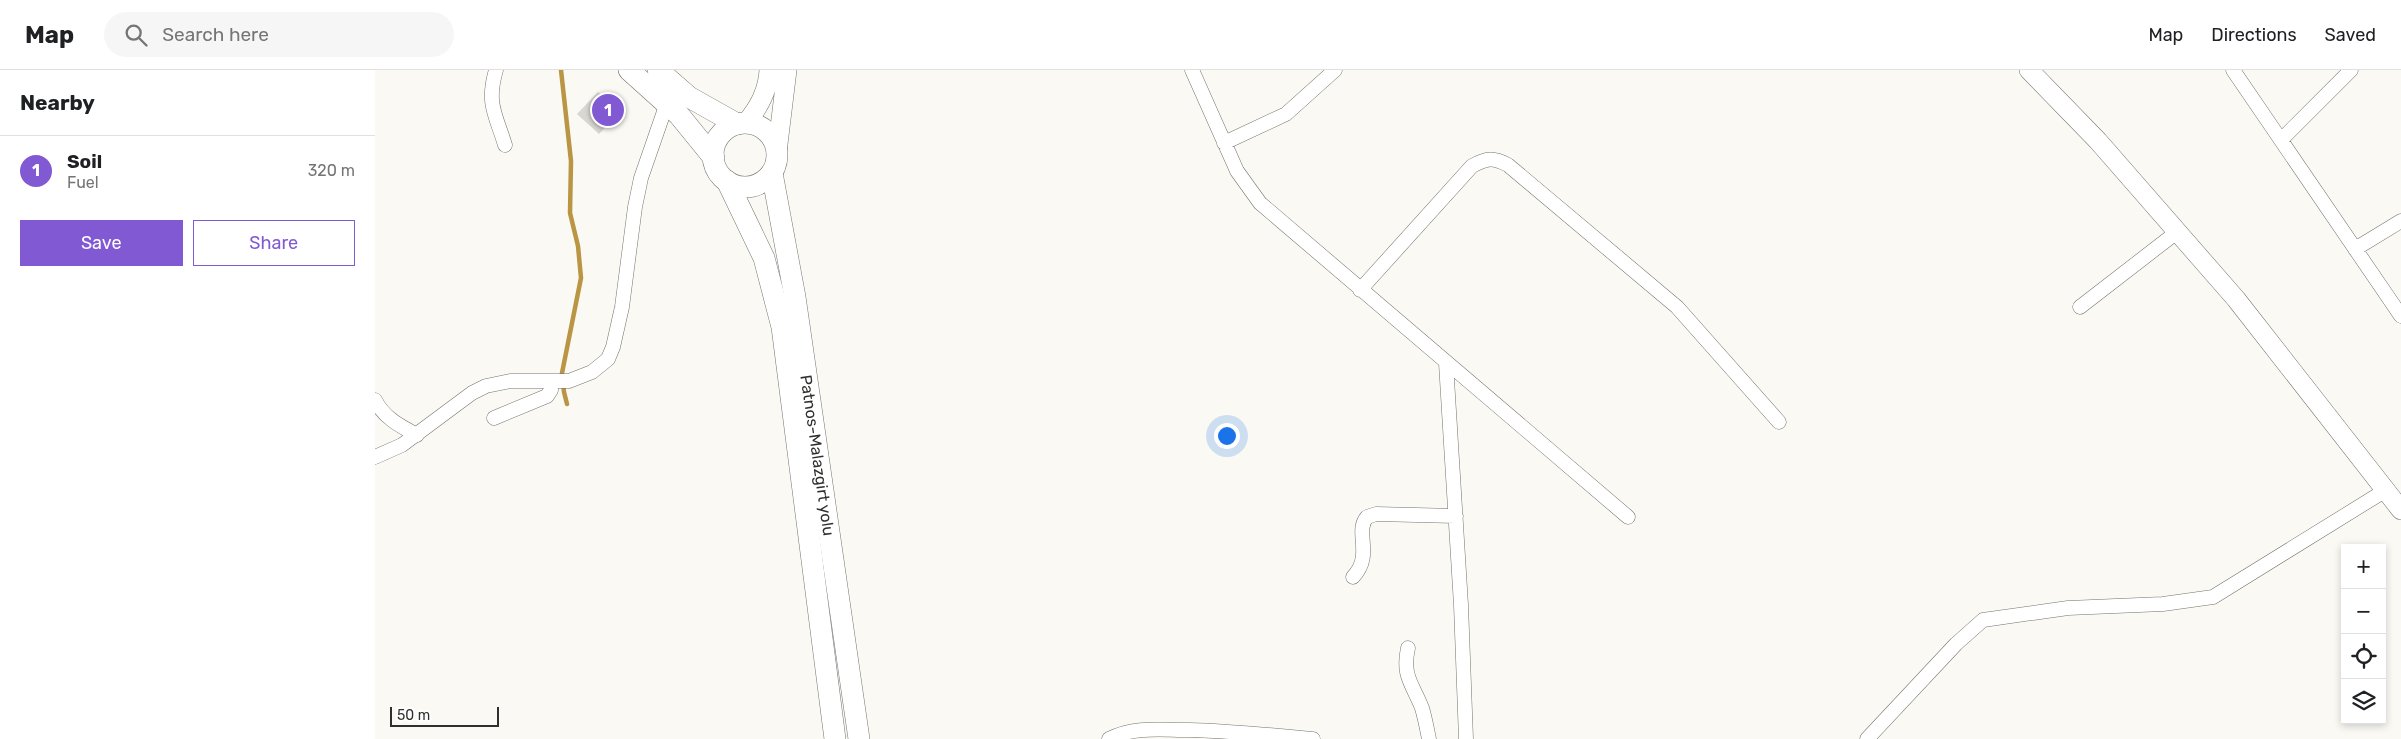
<!DOCTYPE html>
<html lang="en">
<head>
<meta charset="utf-8">
<style>
	body { margin:0; font-family:Rubik,sans-serif; background:#f6f6f6; color:#202124 }
	.controls { position:absolute; right:15px; bottom:15px; display:grid; overflow:hidden; border-radius:0px; box-shadow:0 2px 8px #0003 }
	.controls button { width:45px; height:45px; display:grid; place-items:center; padding:0; border:0; border-bottom:1px solid #e0e0e0; background:#fff; color:#202124; font:25px sans-serif }
	.scale { position:absolute; left:15px; bottom:12px; width:109px; box-sizing:border-box; padding-left:5px; border:2px solid #2f2f2d; border-top:0; font-size:14px; line-height:18px; white-space:nowrap; color:#2f2f2d; -webkit-text-stroke:4px #fff; paint-order:stroke }
	.you { position:absolute; left:851px; top:365px; width:18px; height:18px; margin:-12px; border:4px solid #fff; border-radius:50%; background:#1a73e8; box-shadow:0 0 0 8px #1a73e833 }
	.badge { display:grid; place-items:center; width:32px; height:32px; border-radius:50%; background:#8159d3; color:#fff; font-size:16px; font-weight:700 }
	.pin { position:absolute; translate:-50% -50%; border:2px solid #fff; box-shadow:0 1px 5px #0006 }
	.list { margin:0; padding:0; list-style:none }
	h2 { display:flex; justify-content:space-between; align-items:center; height:65px; margin:0; padding:0 20px; font-size:21px }
	h2 small { font-size:16px; font-weight:400; color:#757577 }
	.list li { display:grid; grid-template-columns:32px 1fr auto; gap:15px; align-items:center; box-sizing:border-box; height:70px; padding:0 20px; border-top:1px solid #e0e0e0 }
	.list b { display:block; font-size:19px; white-space:nowrap }
	.list p { margin:0; font-size:16px; white-space:nowrap; color:#757577 }
	.list em { font-size:16px; font-style:normal; color:#757577 }
	.actions { display:flex; gap:10px; padding:15px 20px }
	.actions a { flex:1; padding:11px 0; border:1px solid #8159d3; border-radius:0px; text-align:center; font-size:18px; color:#8159d3 }
	.actions .main { background:#8159d3; color:#fff }
	.icon { flex:none; width:28px; height:28px; fill:none; stroke:currentColor; stroke-width:2; stroke-linecap:round; stroke-linejoin:round }
	.map { position:relative; flex:none; width:2026px; height:669px; overflow:hidden }
	header { display:flex; align-items:center; gap:30px; box-sizing:border-box; height:70px; padding:0 25px; background:#fff; border-bottom:1px solid #e0e0e0 }
	header strong { font-size:24px }
	nav { display:flex; gap:28px; margin-inline-start:auto; font-size:18px }
	.search { width:350px; height:45px; background:#f6f6f6; display:flex; align-items:center; gap:12px; box-sizing:border-box; padding:0 18px; border-radius:28px; color:#757577; font-size:19px }
	main { display:flex }
	aside { flex:1; background:#fff }
	.map>svg:first-child { display:block }
</style>
</head>
<body>
<header>
<strong>Map</strong>
<div class="search"><svg class="icon" aria-label="search" viewBox="0 0 24 24"><circle cx="10" cy="10" r="6"/><path d="M15 15l6 6"/></svg>Search here</div>
<nav><a>Map</a><a>Directions</a><a>Saved</a></nav>
</header>
<main>
<aside>
<h2>Nearby<small></small></h2>
<ul class="list">
<li><span class="badge">1</span><div><b>Soil</b><p>Fuel</p></div><em>320 m</em></li>
</ul>
<div class="actions"><a class="main">Save</a><a>Share</a></div>
</aside>
<div class="map">
<svg width="2026" height="669" viewBox="0 0 2026 669">
	<rect width="100%" height="100%" fill="#fbf9f4"/>
	<g fill="none" stroke-linecap="round" stroke-linejoin="round">
		<path stroke="#b99544" stroke-width="4.5" d="M186,0L196,91L195,143L203,176L206,208L187,303L189,322L192,334"/>
	</g>
	<path fill="#d9d7d2" d="M223,22L245,42L224,64L202,44Z"/>
	<g fill="none" stroke-linecap="round" stroke-linejoin="round">
		<defs>
			<path id="street" d="M121,0C111,34 121,45 130,75
				M817,0L862,101L885,133L1253,447
				M1858,0L2026,246
				M1906,70L1976,0
				M849,73L911,44L960,0
				M1980,179L2026,151
				M985,220L1097,96C1112,88 1118,87 1133,95L1302,237L1404,352
				M1705,237L1802,162
				M1071,293L1086,535L1091,669
				M0,330C9,348 25,356 42,365
				M119,348L172,326L176,320L175,311
				M0,387L27,375L97,323L111,316L135,311H194L217,302L233,289L238,277L247,237L260,137L266,108L292,33
				M978,507C999,485 979,462 992,447L1001,444L1081,446
				M1033,578C1027,606 1037,613 1047,638C1050,648 1052,659 1054,669
				M734,669C759,656 786,660 814,660C855,661 896,665 938,669
				M1492,669L1581,574L1608,550L1693,538L1788,534L1838,527L2011,420"/>
			<path id="secondary" d="M1654,0L1723,71L1861,229L2026,440
				M371,53C384,37 393,21 394,0
				M402,82L412,0"/>
			<g id="primary">
				<path d="M254,0L304,45L339,88"/>
				<path d="M283,0L314,27L362,54"/>
				<circle cx="370" cy="85" r="32"/>
				<path id="s1" d="M397,103L420,227L484,669"/>
				<path d="M352,111L389,188L407,257L460,669"/>
			</g>
		</defs>
		<use href="#street" stroke="#75736f" stroke-width="15"/>
		<use href="#secondary" stroke="#75736f" stroke-width="20"/>
		<use href="#primary" stroke="#75736f" stroke-width="22"/>
		<use href="#street" stroke="#fff" stroke-width="14"/>
		<use href="#secondary" stroke="#fff" stroke-width="19"/>
		<use href="#primary" stroke="#fff" stroke-width="21"/>
	</g>
	<g text-anchor="middle" stroke-width="4.5" stroke-linejoin="round" paint-order="stroke">
		<g font-size="16" fill="#2f2f2d" stroke="#fff">
			<text dy="6" stroke="none"><textPath href="#s1" startOffset="286">Patnos-Malazgirt yolu</textPath></text>
		</g>
	</g>
</svg>
<div class="controls">
<button>+</button>
<button>−</button>
<button><svg class="icon" aria-label="locate" viewBox="0 0 24 24"><circle cx="12" cy="12" r="6"/><path d="M12 2v4M12 18v4M2 12h4M18 12h4"/></svg></button>
<button><svg class="icon" aria-label="layers" viewBox="0 0 24 24"><path d="M12 4l9 5-9 5-9-5zM3 14l9 5 9-5"/></svg></button>
</div>
<div class="scale">50 m</div>
<div class="you"></div>
<div class="pin badge" style="left:233px;top:40px">1</div>
</div>
</main>
</body>
</html>
